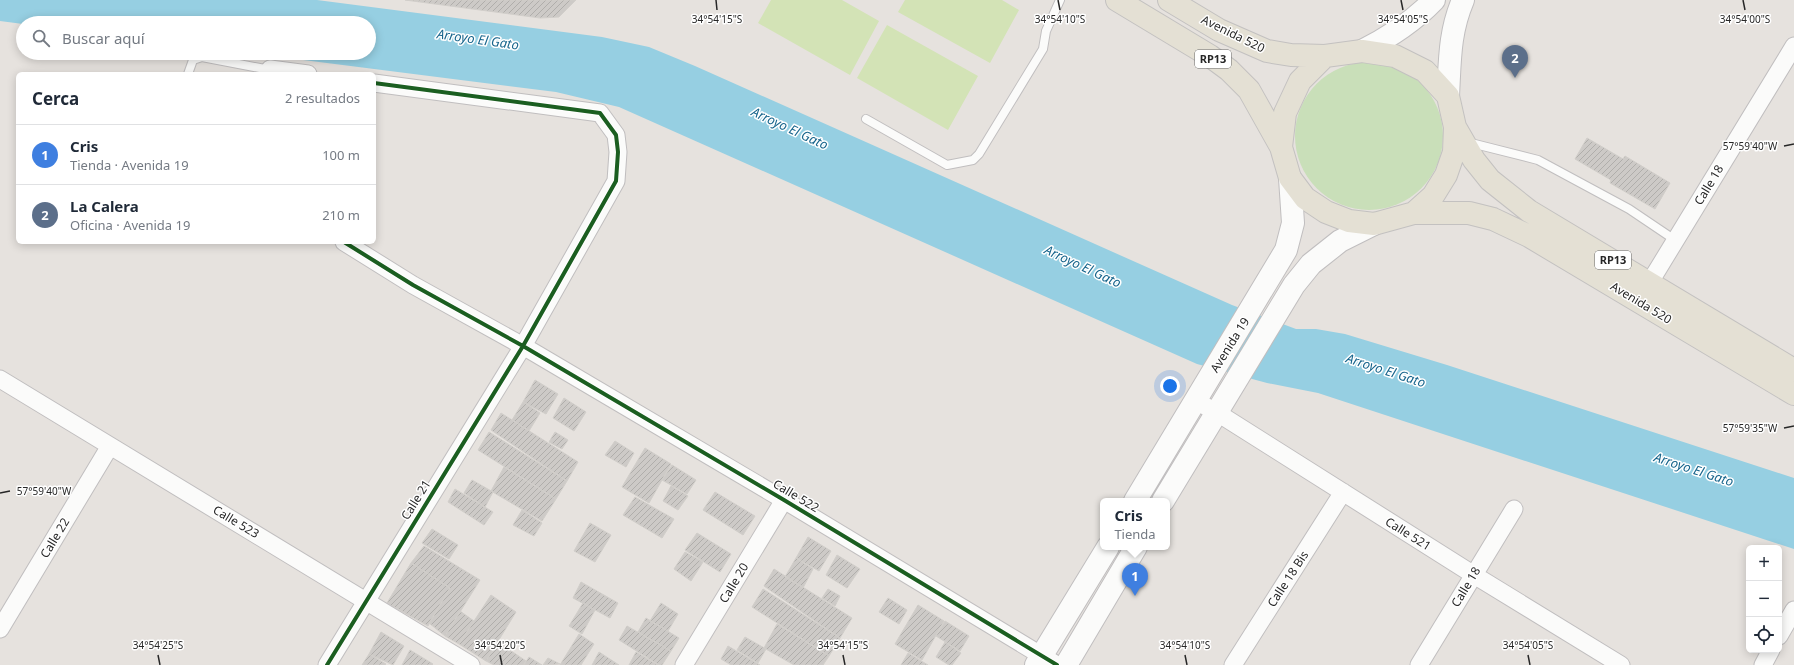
<!DOCTYPE html>
<html lang="es">
<head>
<meta charset="utf-8">
<style>
	body { margin:0; font-family:"Noto Sans",sans-serif; background:#f2f2f3; color:#1f2937 }
	.controls { position:absolute; right:12px; bottom:12px; display:grid; overflow:hidden; border-radius:6px; box-shadow:0 2px 10px #0003 }
	.controls button { width:36px; height:36px; display:grid; place-items:center; padding:0; border:0; border-bottom:1px solid #e0e1e3; background:#fff; color:#1f2937; font:20px sans-serif }
	.you { position:absolute; left:1170px; top:386px; width:14px; height:14px; margin:-10px; border:3px solid #fff; border-radius:50%; background:#1a73e8; box-shadow:0 0 0 6px #1a73e833 }
	.badge { display:grid; place-items:center; width:26px; height:26px; border-radius:50%; background:#db2777; color:#fff; font-size:13px; font-weight:700 }
	.pin { position:absolute; translate:-50% -33px; filter:drop-shadow(0 1px 2px #0008) }
	.pin::after { content:''; position:absolute; top:21px; width:14px; height:12px; background:inherit; clip-path:polygon(0 0,100% 0,50% 100%) }
	.popup { position:absolute; left:1100px; top:498px; width:70px; height:52px; box-sizing:border-box; display:grid; place-content:center; border-radius:6px; background:#fff; filter:drop-shadow(0 1px 3px #0005); font-size:13px; white-space:nowrap; color:#747a83 }
	.popup b { font-size:15px; color:#1f2937 }
	.popup::after { content:''; position:absolute; left:50%; top:100%; margin-left:-8px; border:8px solid transparent; border-top-color:#fff }
	.list { margin:0; padding:0; list-style:none }
	h2 { display:flex; justify-content:space-between; align-items:center; height:52px; margin:0; padding:0 16px; font-size:17px }
	h2 small { font-size:13px; font-weight:400; color:#747a83 }
	.list li { display:grid; grid-template-columns:26px 1fr auto; gap:12px; align-items:center; box-sizing:border-box; height:60px; padding:0 16px; border-top:1px solid #e0e1e3 }
	.list b { display:block; font-size:15px; white-space:nowrap }
	.list p { margin:0; font-size:13px; white-space:nowrap; color:#747a83 }
	.list em { font-size:13px; font-style:normal; color:#747a83 }
	.icon { flex:none; width:22px; height:22px; fill:none; stroke:currentColor; stroke-width:2; stroke-linecap:round; stroke-linejoin:round }
	.map { position:relative; flex:none; width:1794px; height:665px; overflow:hidden }
	.search { position:absolute; background:#fff; box-shadow:0 2px 10px #0003; left:16px; top:16px; width:360px; height:44px; display:flex; align-items:center; gap:10px; box-sizing:border-box; padding:0 14px; border-radius:22px; color:#747a83; font-size:15px }
	.panel { position:absolute; background:#fff; box-shadow:0 2px 10px #0003; left:16px; top:72px; width:360px; height:172px; border-radius:6px }
	.map>svg:first-child { display:block }
</style>
</head>
<body>
<div class="map">
<svg width="1794" height="665" viewBox="0 0 1794 665">
	<defs>
		<pattern id="building-hatch" width="6" height="6" patternUnits="userSpaceOnUse"><rect width="6" height="6" fill="#cdcac7"/><path d="M-1 1l2-2M0 6l6-6M5 7l2-2" fill="none" stroke="#b0aeab"/></pattern>
	</defs>
	<rect width="100%" height="100%" fill="#e6e2de"/>
	<path fill="#c9dfb9" d="M1295 136a74 74 0 1 1 148 0a74 74 0 1 1-148 0Z"/>
	<path fill="#d3e3b6" d="M771,0H842L879,21L850,75L758,23Z
		M905,0H1002L1019,10L990,63L898,12Z
		M887,25L978,76L948,130L857,78Z"/>
	<path fill="#96cfe2" d="M0,0H317L602,37L649,47L695,66L1232,305L1296,329H1316L1345,334L1447,365L1794,478V549L1318,393L1267,383L1197,364L619,107L556,92L249,53H369V23L23,24L0,21Z"/>
	<path fill="url(#building-hatch)" stroke="#d1ceca" d="M405,0H576L559,17L540,18Z
		M1587,138L1623,159L1625,156L1670,183L1655,209L1610,183L1611,180L1575,159Z
		M535,380L558,394L546,414L523,402Z
		M564,398L586,412L574,431L553,418Z
		M523,402L540,413L529,431L512,420Z
		M501,413L578,462L567,481L491,430Z
		M489,432L567,481L556,499L478,450Z
		M555,432L568,440L562,449L549,442Z
		M615,441L634,453L626,467L605,455Z
		M645,448L671,464L649,503L622,487Z
		M672,465L696,480L687,494L662,480Z
		M504,467L556,499L542,521L491,491Z
		M472,480L493,492L485,507L464,493Z
		M671,486L688,496L678,510L663,501Z
		M455,489L493,512L484,525L448,502Z
		M715,492L755,516L743,535L703,510Z
		M635,497L674,519L662,538L623,515Z
		M522,510L542,523L534,536L513,525Z
		M590,523L611,535L595,562L574,551Z
		M432,529L458,545L449,559L422,543Z
		M697,533L731,554L720,572L685,550Z
		M808,537L831,551L819,571L796,558Z
		M424,546L480,580L445,636L429,623L450,588L411,563Z
		M685,552L703,562L691,581L674,569Z
		M837,555L860,569L847,588L826,575Z
		M796,558L813,569L803,588L785,577Z
		M411,563L450,588L428,626L387,603Z
		M774,569L852,618L840,638L764,586Z
		M581,582L618,603L610,618L573,598Z
		M763,589L840,638L829,656L752,607Z
		M828,589L840,596L835,606L822,598Z
		M491,595L516,612L486,661L459,644Z
		M888,598L907,610L899,624L879,612Z
		M583,603L595,610L582,634L569,626Z
		M661,603L678,614L668,631L650,621Z
		M918,605L944,621L922,660L895,644Z
		M460,611L474,621L459,644L445,636Z
		M646,618L679,638L671,651L638,632Z
		M945,621L969,636L960,651L936,636Z
		M777,624L829,656L823,665H794L764,648Z
		M627,626L671,651L662,665H659L619,640Z
		M381,632L404,646L393,665L369,654Z
		M579,634L594,644L581,665H560Z
		M745,637L766,649L758,663L737,650Z
		M498,642L526,661L523,665H494L486,661Z
		M945,642L961,653L952,665H949L936,657Z
		M728,646L760,665H731L721,659Z
		M410,650L433,664L432,665H402Z
		M599,652L619,665H592Z
		M636,652L658,665H629Z
		M908,653L928,665H901Z
		M369,654L386,664L385,665H362Z
		M529,657L542,665H524Z
		M548,658L560,664L543,665Z"/>
	<g fill="none" stroke-linecap="round" stroke-linejoin="round">
		<defs>
			<path id="service" d="M188,74L193,60L202,57L270,70
				M866,119L947,165L973,160L979,154L1043,49L1046,31L1060,0
				M1467,142L1538,160L1629,209L1675,240"/>
			<path id="minor" d="M270,69L308,74
				M344,242L413,285L523,346L784,500L1057,665
				M1650,282L1794,46
				M0,379L471,665
				M1196,401L1216,412L1474,575L1621,665
				M0,629L110,446
				M1779,636L1794,610
				M327,665L523,346L616,181L618,152L616,135L600,113L374,83
				M684,665L784,500
				M1233,665L1343,492
				M1419,665L1514,509
				M1763,665L1771,650"/>
			<path id="secondary" d="M1362,51C1390,37 1413,22 1434,0
				M1448,96C1450,61 1449,33 1463,0
				M1135,501L1286,250L1293,223L1290,178
				M1163,501L1294,285L1311,264L1340,241L1374,224
				M1036,665L1108,547
				M1066,665L1136,547"/>
			<path id="primary" d="M1117,0L1210,56L1229,70L1249,90L1281,147
				M1169,0L1219,30L1267,51L1291,55L1325,56L1362,51L1395,56L1425,71L1448,96L1455,127L1454,152L1446,175L1433,196L1414,213L1374,224L1349,221L1326,212L1305,198L1290,178L1281,147L1285,113L1300,81L1325,56
				M1455,127L1474,160L1490,180L1529,211L1794,370
				M1414,213H1469L1493,219L1529,236L1794,394"/>
		</defs>
		<use href="#service" stroke="#c0bebf" stroke-width="10"/>
		<use href="#minor" stroke="#c0bebf" stroke-width="19"/>
		<use href="#secondary" stroke="#c0bebf" stroke-width="24"/>
		<use href="#primary" stroke="#c3c1c0" stroke-width="24"/>
		<use href="#service" stroke="#fbfbfa" stroke-width="8"/>
		<use href="#minor" stroke="#fbfbfa" stroke-width="17"/>
		<use href="#secondary" stroke="#fbfbfa" stroke-width="22"/>
		<use href="#primary" stroke="#e4e0d4" stroke-width="22"/>
		<defs>
			<path id="cycleway" d="M344,242L413,285L523,346L784,500L1057,665
				M327,665L523,346L616,181L618,152L616,135L600,113L374,83"/>
		</defs>
		<use href="#cycleway" stroke="#fff" stroke-width="6"/>
		<use href="#cycleway" stroke="#1b5e20" stroke-width="4"/>
	</g>
	<path fill="none" stroke="#272727" stroke-width="1.5" d="M716,0L717,10M1058,0L1060,10M1401,0L1403,10M1743,0L1745,10M1784,146L1794,144M1784,428L1794,426M0,493L10,491M158,655L160,665M500,655L502,665M843,655L845,665M1185,655L1187,665M1528,655L1530,665"/>
	<g text-anchor="middle" stroke-width="3" stroke-linejoin="round" paint-order="stroke">
		<g fill="#fff" stroke="#686868" stroke-width="1">
			<rect x="1195" y="50" width="36" height="18" rx="3"/>
			<rect x="1595" y="251" width="36" height="18" rx="3"/>
		</g>
		<g font-size="11" font-weight="bold" fill="#272727">
			<text x="1213" y="63">RP13</text>
			<text x="1613" y="264">RP13</text>
		</g>
		<g font-size="12" fill="#272727" stroke="#fff">
			<text transform="translate(1233 34) rotate(26)" y="4">Avenida 520</text>
			<text transform="translate(1709 185) rotate(-59)" y="4">Calle 18</text>
			<text transform="translate(1641 303) rotate(31)" y="4">Avenida 520</text>
			<text transform="translate(1230 345) rotate(-58)" y="4">Avenida 19</text>
			<text transform="translate(796 496) rotate(31)" y="4">Calle 522</text>
			<text transform="translate(416 500) rotate(-58)" y="4">Calle 21</text>
			<text transform="translate(236 522) rotate(31)" y="4">Calle 523</text>
			<text transform="translate(1408 534) rotate(32)" y="4">Calle 521</text>
			<text transform="translate(55 538) rotate(-59)" y="4">Calle 22</text>
			<text transform="translate(1288 579) rotate(-57)" y="4">Calle 18 Bis</text>
			<text transform="translate(734 583) rotate(-59)" y="4">Calle 20</text>
			<text transform="translate(1466 587) rotate(-59)" y="4">Calle 18</text>
		</g>
		<g font-size="13" font-style="italic" fill="#17658c" stroke="#fff">
			<text transform="translate(478 39) rotate(8)" y="5">Arroyo El Gato</text>
			<text transform="translate(790 128) rotate(25)" y="5">Arroyo El Gato</text>
			<text transform="translate(1083 266) rotate(25)" y="5">Arroyo El Gato</text>
			<text transform="translate(1386 370) rotate(18)" y="5">Arroyo El Gato</text>
			<text transform="translate(1694 469) rotate(18)" y="5">Arroyo El Gato</text>
		</g>
	</g>
	<g font-size="10" text-anchor="middle" fill="#272727" stroke="#fff" stroke-width="3" stroke-linejoin="round" paint-order="stroke">
		<text x="717" y="23">34°54'15"S</text>
		<text x="1060" y="23">34°54'10"S</text>
		<text x="1403" y="23">34°54'05"S</text>
		<text x="1745" y="23">34°54'00"S</text>
		<text x="1750" y="150">57°59'40"W</text>
		<text x="1750" y="432">57°59'35"W</text>
		<text x="44" y="495">57°59'40"W</text>
		<text x="158" y="649">34°54'25"S</text>
		<text x="500" y="649">34°54'20"S</text>
		<text x="843" y="649">34°54'15"S</text>
		<text x="1185" y="649">34°54'10"S</text>
		<text x="1528" y="649">34°54'05"S</text>
	</g>
</svg>
<div class="controls">
<button>+</button>
<button>−</button>
<button><svg class="icon" aria-label="locate" viewBox="0 0 24 24"><circle cx="12" cy="12" r="6"/><path d="M12 2v4M12 18v4M2 12h4M18 12h4"/></svg></button>
</div>
<div class="you"></div>
<div class="pin badge" style="left:1135px;top:596px;background:#3f7fe0">1</div>
<div class="popup"><b>Cris</b>Tienda</div>
<div class="pin badge" style="left:1515px;top:78px;background:#5c6f8a">2</div>
<div class="search"><svg class="icon" aria-label="search" viewBox="0 0 24 24"><circle cx="10" cy="10" r="6"/><path d="M15 15l6 6"/></svg>Buscar aquí</div>
<section class="panel">
<h2>Cerca<small>2 resultados</small></h2>
<ul class="list">
<li><span class="badge" style="background:#3f7fe0">1</span><div><b>Cris</b><p>Tienda · Avenida 19</p></div><em>100 m</em></li>
<li><span class="badge" style="background:#5c6f8a">2</span><div><b>La Calera</b><p>Oficina · Avenida 19</p></div><em>210 m</em></li>
</ul>
</section>
</div>
</body>
</html>
